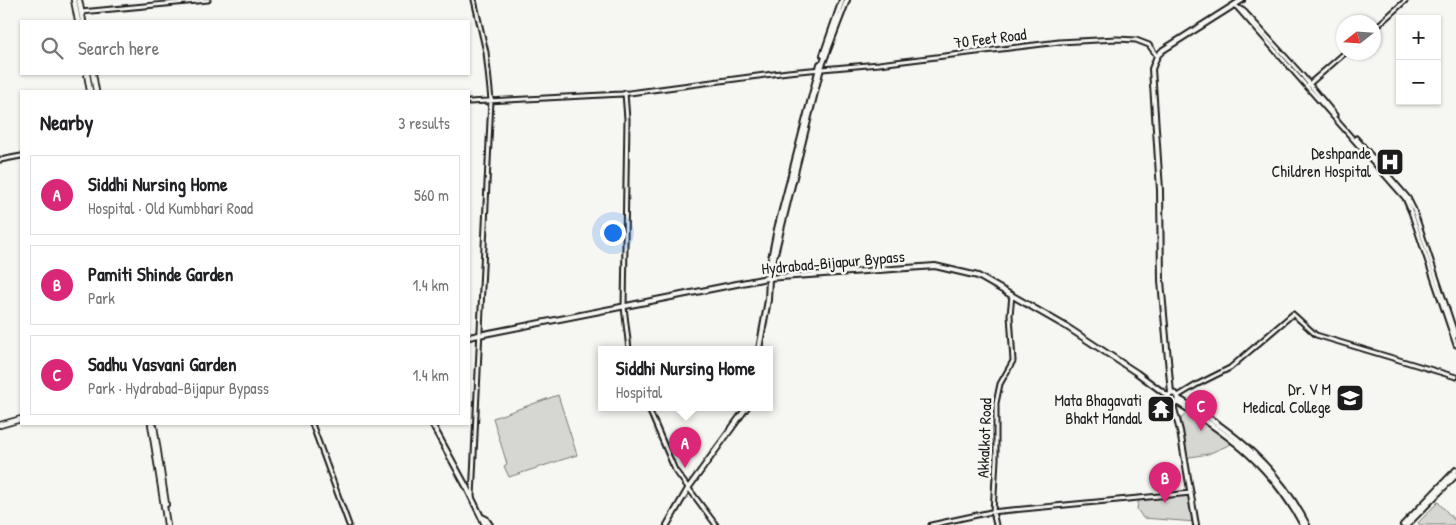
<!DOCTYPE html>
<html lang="en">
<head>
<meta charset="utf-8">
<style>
	body { margin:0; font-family:"Patrick Hand",sans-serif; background:#f6f6f6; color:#202124 }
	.controls { position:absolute; right:15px; top:15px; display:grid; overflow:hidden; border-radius:0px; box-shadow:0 1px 4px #0004 }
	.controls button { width:45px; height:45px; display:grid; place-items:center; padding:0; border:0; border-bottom:1px solid #e0e0e0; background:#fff; color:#202124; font:25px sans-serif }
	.compass { position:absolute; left:1336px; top:15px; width:45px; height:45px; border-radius:50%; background:#fff; box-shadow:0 1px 4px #0004; rotate:253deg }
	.you { position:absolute; left:612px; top:232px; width:18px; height:18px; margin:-12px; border:4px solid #fff; border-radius:50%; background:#1a73e8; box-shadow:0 0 0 8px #1a73e833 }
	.badge { display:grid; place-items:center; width:32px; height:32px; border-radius:50%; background:#db2777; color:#fff; font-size:16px; font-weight:700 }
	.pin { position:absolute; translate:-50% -41px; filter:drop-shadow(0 1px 2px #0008) }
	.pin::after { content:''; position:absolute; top:26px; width:18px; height:15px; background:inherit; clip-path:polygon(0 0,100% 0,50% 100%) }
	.popup { position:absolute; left:598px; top:346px; width:175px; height:65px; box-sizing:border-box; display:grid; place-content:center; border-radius:0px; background:#fff; filter:drop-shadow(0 1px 4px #0005); font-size:16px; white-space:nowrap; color:#757577 }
	.popup b { font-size:19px; color:#202124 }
	.popup::after { content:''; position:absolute; left:50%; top:100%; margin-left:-10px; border:10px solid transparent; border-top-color:#fff }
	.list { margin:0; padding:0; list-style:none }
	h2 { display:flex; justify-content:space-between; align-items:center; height:65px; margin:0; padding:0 20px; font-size:21px }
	h2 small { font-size:16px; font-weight:400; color:#757577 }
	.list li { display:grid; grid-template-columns:32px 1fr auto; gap:15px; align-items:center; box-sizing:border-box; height:80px; margin:0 10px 10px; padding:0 10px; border:1px solid #e0e0e0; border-radius:0px }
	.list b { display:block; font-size:19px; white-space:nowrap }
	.list p { margin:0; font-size:16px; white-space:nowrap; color:#757577 }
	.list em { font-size:16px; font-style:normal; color:#757577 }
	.icon { flex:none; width:28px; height:28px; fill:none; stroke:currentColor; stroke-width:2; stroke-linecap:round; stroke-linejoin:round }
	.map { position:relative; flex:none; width:1456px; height:525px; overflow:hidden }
	.search { position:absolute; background:#fff; box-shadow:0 1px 4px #0004; left:20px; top:20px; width:450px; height:55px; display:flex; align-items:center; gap:12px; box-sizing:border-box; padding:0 18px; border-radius:0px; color:#757577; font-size:19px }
	.panel { position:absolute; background:#fff; box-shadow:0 1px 4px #0004; left:20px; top:90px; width:450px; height:335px; border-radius:0px }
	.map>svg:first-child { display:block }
</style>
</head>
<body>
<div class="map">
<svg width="1456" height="525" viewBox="0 0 1456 525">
	<rect width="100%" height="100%" fill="#f6f6f2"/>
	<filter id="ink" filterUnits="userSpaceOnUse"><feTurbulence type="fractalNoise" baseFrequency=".02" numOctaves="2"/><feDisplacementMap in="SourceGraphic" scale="10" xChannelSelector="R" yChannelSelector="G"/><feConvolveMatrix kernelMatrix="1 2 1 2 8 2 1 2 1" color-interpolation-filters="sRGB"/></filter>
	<g filter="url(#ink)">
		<path fill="#d6d6d2" stroke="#797977" d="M558,395L577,455L509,477L504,466L507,464L493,418Z
			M1187,412L1197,416L1236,442L1208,454L1184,458L1181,419Z
			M1191,493L1196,522L1143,518L1137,509L1139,498Z
			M1438,502L1456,522V525H1420L1418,523Z"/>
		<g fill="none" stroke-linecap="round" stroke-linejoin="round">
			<defs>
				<path id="minor" d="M1235,5L1405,198L1411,212L1456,345
					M1237,7L1244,11L1301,74L1335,115
					M81,12L208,0
					M1374,29L1406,0
					M1308,85L1346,52
					M625,93L627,119L624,307L629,349
					M469,102L622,94L788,72L879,64L1059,42L1117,39L1136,40L1149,45L1157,56
					M1356,138L1408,198L1414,210L1456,336
					M0,160L21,156
					M1178,396L1196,385L1230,368L1293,314L1316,335L1456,377
					M648,407L675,470L716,525
					M312,424L349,525
					M472,497L491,100L486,52L474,0
					M931,525L991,512L1191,493
					M996,525L993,512L996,459V403L1000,384L1013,361L1010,315L1012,295"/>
				<path id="major" d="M823,55L842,0
					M767,278L777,229L820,64
					M469,337L767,278L935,266L978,276L1067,327L1137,373L1168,396
					M759,349L768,300L769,278L821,68L847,0
					M1171,393L1161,281L1160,190L1152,69L1157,56L1163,50L1242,0
					M1167.5 399a5.5 5.5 0 1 1 11 0a5.5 5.5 0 1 1-11 0Z
					M1179,399C1234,431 1278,468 1307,525
					M1177,402C1233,437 1271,466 1303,525
					M1173,405L1180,431L1196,525
					M432,424L467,488L485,525
					M482,517L486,519L490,525
					M667,525L689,487L747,407
					M1403,525L1456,470
					M1407,525L1456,475"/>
				<path id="highway" d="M74,0L78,21
					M79,0L83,21
					M87,74L90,91
					M93,74L96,91
					M151,424L167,525
					M0,425L21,419
					M154,426L166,504"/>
			</defs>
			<use href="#minor" stroke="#1c1c1c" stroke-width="7"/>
			<use href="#major" stroke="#1c1c1c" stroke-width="8"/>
			<use href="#highway" stroke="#1c1c1c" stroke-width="8"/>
			<use href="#minor" stroke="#f6f6f2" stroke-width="3"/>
			<use href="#major" stroke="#f6f6f2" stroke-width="4"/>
			<use href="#highway" stroke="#f6f6f2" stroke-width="4.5"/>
		</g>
	</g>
	<defs>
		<symbol id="hospital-square" viewBox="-11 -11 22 22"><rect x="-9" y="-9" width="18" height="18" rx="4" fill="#1c1c1c" stroke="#f6f6f2"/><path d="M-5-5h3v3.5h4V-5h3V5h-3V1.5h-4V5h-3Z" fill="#fff"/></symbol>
		<symbol id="university-square" viewBox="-11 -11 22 22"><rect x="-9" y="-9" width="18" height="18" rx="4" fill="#1c1c1c" stroke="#f6f6f2"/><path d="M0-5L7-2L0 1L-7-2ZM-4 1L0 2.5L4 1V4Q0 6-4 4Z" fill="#fff"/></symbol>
		<symbol id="temple-square" viewBox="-11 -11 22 22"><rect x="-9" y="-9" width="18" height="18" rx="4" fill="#1c1c1c" stroke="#f6f6f2"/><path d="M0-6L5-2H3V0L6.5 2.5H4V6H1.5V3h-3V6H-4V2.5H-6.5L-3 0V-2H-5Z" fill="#fff"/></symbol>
	</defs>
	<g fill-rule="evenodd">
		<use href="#hospital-square" x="1374" y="146" width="32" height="32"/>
		<use href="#university-square" x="1334" y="382" width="32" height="32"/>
		<use href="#temple-square" x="1145" y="393" width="32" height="32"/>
	</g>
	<g text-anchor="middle" stroke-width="5" stroke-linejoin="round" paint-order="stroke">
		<g font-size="16" fill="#1c1c1c" stroke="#f6f6f2">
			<text transform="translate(990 38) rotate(-7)" y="6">70 Feet Road</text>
			<text transform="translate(833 262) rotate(-5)" y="6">Hydrabad-Bijapur Bypass</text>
			<text transform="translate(984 438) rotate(-88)" y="6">Akkalkot Road</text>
		</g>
		<g font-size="16" fill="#1c1c1c" stroke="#f6f6f2" text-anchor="end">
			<text x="1371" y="159">Deshpande<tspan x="1371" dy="18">Children Hospital</tspan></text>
			<text x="1331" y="395">Dr. V M<tspan x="1331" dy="18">Medical College</tspan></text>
			<text x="1142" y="406">Mata Bhagavati<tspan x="1142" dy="18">Bhakt Mandal</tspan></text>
		</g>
	</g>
</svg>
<div class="controls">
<button>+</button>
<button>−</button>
</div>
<svg class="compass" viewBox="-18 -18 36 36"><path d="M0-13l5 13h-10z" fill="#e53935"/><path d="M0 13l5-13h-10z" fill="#757577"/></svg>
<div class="you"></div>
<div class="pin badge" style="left:685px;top:468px">A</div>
<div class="popup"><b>Siddhi Nursing Home</b>Hospital</div>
<div class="pin badge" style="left:1165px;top:503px">B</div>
<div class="pin badge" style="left:1201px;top:431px">C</div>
<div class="search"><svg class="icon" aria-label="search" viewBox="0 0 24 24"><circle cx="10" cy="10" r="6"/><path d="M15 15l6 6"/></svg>Search here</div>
<section class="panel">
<h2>Nearby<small>3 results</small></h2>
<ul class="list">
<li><span class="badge">A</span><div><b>Siddhi Nursing Home</b><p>Hospital · Old Kumbhari Road</p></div><em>560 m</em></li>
<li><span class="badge">B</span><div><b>Pamiti Shinde Garden</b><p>Park</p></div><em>1.4 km</em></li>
<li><span class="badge">C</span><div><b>Sadhu Vasvani Garden</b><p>Park · Hydrabad-Bijapur Bypass</p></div><em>1.4 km</em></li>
</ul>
</section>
</div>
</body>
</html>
